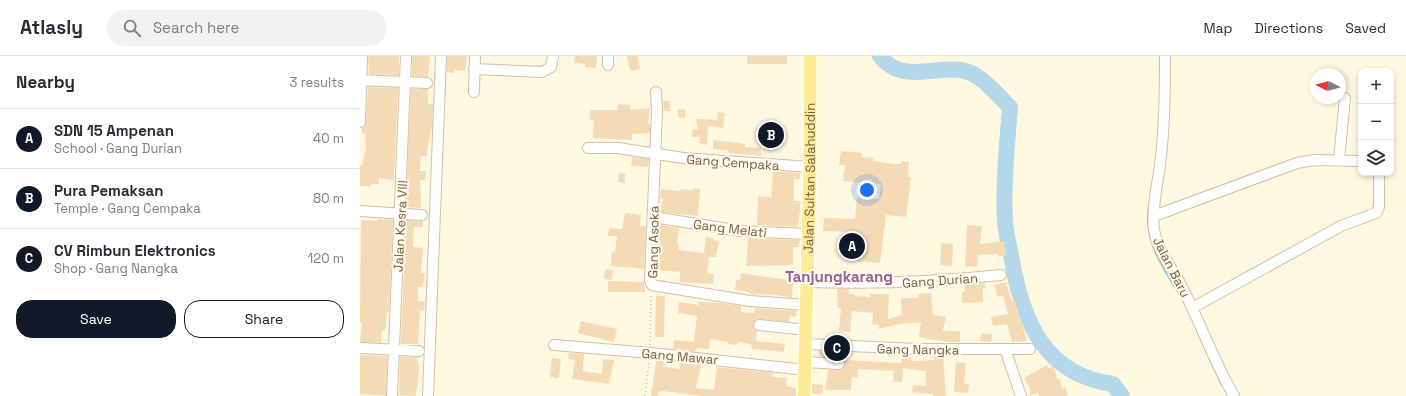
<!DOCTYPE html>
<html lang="en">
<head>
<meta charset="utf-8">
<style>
	body { margin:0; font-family:"Space Grotesk",sans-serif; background:#f2f2f3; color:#2b2b33 }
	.controls { position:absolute; right:12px; top:12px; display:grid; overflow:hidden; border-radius:8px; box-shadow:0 2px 6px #0003 }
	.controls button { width:36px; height:36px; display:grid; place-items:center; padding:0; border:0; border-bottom:1px solid #e1e1e2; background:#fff; color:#2b2b33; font:20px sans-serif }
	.compass { position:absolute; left:950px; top:12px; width:36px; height:36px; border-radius:50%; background:#fff; box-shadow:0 2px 6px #0003; rotate:276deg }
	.you { position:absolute; left:507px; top:134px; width:14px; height:14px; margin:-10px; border:3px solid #fff; border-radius:50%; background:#1a73e8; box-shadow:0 0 0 6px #1a73e833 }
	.badge { display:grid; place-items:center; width:26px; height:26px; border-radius:50%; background:#111827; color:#fff; font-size:13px; font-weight:700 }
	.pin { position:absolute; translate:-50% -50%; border:2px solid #fff; box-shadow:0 1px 4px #0006 }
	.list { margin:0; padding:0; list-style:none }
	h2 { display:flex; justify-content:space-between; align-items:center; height:52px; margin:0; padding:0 16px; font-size:17px }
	h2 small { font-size:13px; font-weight:400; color:#7c7c81 }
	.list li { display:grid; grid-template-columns:26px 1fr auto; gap:12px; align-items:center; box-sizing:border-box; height:60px; padding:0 16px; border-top:1px solid #e1e1e2 }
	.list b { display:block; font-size:15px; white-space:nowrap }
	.list p { margin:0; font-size:13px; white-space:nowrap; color:#7c7c81 }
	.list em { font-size:13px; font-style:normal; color:#7c7c81 }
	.actions { display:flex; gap:8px; padding:12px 16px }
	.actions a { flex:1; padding:9px 0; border:1px solid #111827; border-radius:16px; text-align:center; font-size:14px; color:#111827 }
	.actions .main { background:#111827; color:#fff }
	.icon { flex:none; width:22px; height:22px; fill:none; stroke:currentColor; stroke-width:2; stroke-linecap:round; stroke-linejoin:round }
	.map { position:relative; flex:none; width:1046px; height:340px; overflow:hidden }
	header { display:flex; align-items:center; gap:24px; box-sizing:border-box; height:56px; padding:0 20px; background:#fff; border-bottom:1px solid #e1e1e2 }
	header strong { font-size:19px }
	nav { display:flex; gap:22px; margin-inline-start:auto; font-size:14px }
	.search { width:280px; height:36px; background:#f2f2f3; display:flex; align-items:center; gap:10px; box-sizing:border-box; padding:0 14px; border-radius:22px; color:#7c7c81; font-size:15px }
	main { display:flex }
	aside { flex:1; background:#fff }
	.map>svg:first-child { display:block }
</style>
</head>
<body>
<header>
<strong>Atlasly</strong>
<div class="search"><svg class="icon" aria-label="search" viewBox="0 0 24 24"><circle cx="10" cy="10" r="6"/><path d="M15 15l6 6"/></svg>Search here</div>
<nav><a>Map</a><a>Directions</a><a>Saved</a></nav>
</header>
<main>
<aside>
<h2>Nearby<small>3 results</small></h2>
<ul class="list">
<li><span class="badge">A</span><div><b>SDN 15 Ampenan</b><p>School · Gang Durian</p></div><em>40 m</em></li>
<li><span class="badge">B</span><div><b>Pura Pemaksan</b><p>Temple · Gang Cempaka</p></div><em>80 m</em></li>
<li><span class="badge">C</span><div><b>CV Rimbun Elektronics</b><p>Shop · Gang Nangka</p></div><em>120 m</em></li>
</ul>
<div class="actions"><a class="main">Save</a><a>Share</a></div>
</aside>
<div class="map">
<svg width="1046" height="340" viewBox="0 0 1046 340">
	<rect width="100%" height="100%" fill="#fef8e1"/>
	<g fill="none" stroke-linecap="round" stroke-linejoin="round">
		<path stroke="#9ac6db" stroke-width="2.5" d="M789,152C784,184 803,213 820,238
			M849,301L862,329"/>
		<path stroke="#b4d8e9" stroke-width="16" d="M520,0C542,28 572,10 601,14C621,17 636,38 650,51C647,90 643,128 645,166C646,179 650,193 652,205C663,266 685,319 753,328L762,340"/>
	</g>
	<path fill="#f5dab6" d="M8,0H39V19L9,18Z
		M52,0H70L68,21L52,20Z
		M87,0H107L105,15L95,14L94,17L87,16Z
		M215,0H237L236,12L225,11V8L214,7Z
		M267,0H278L280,13L270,15Z
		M387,0H427V8H387Z
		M8,31L38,32L34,124L19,122V128H11V130H0V109H2L6,92L5,78L2,77V72L6,66Z
		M51,33H68V48H73L72,70L68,88L67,100H61L60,115H66L65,125L60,124L61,152L46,151Z
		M303,45H310V55H304Z
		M258,48L270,49V54L290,52L288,68H290V77L272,78V84L233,82L234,64H230V54H257Z
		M318,53L325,54V62L318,61Z
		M358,56L365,57L363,72L348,70L347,89L339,87L340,81H332L333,73L338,74L336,63L357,64Z
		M353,84L385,88V91L401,92V100L368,97V94L353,93Z
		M481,95L502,97L501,101L513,102V105L534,108H542V105L549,106L548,121H551L546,161L526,159L520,207L496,205L499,176L463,175L464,162L495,163L497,141L519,143L521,128L483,125L485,109H479Z
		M272,101L289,103L288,111L271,110Z
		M413,115L440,117V123H434V145H441L438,171L397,169L398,140L411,141Z
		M259,117L265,118V127L258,126Z
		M333,132L340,133L338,160L300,156L303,143L300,142L301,133L320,135V133L333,134Z
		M265,157L281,159L280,170H286L284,213L270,211V212L251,210L252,195L255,196L257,180H248L249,172L262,173Z
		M17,163L33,164L29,256H27L25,275L22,274L21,287L0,286L2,266H0L1,164L17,165Z
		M46,164L63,165V171H54L53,191L63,192L61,217H65L63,231H58V245L65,246L64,255L60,254L58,288H41Z
		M299,169L319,172L317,188L319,189L318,194L344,197L346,181L354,182L353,184L359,185L356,201H349L347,217L354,218L353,228L320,226V216L297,214Z
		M607,169L622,170L620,188L644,185L646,200H638L637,198L618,199L617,211L605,210Z
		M388,182L440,184L439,191H433V209L386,210Z
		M581,187L593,188L592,210L580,209Z
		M245,213L253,214L252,224L244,223Z
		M427,214H434L432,242L418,239L389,238V236L375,234L376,224H380L381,217L428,224Z
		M248,225L284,226L285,236H248Z
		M646,226L652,246L655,245L667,285L652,286L647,268L633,270L631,261L648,258L643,239L638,241L634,229Z
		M625,227L626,232H623V246L602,247V236H605L604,229Z
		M477,233H489V238H495V240L510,241V238H529L528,263L542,259L541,242H558V238L571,237L573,259L586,261L583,275H600V286H588L559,281L561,266L541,268L518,273L519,269L512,268L513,257L492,255L490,276L479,275L481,252H478Z
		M296,240H305L304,281H295Z
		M319,246L338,249V246L361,247L381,250V256L394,257L395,252L436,255V261L430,260L429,266L399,263H396L393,268V272L397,275L396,285L425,288L424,296L392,293L391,288L378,286L377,289L368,288V286L350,283L349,293L337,292L336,295L313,293L314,284L333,286L334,284L337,260L318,257Z
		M221,265L257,273L254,286L218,277Z
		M621,277L632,278L631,286L620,285Z
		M458,295L484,296V304L541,307V300L552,301L551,305L574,304V300H583L586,340H573V338L552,336L553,329L566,330V315L543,312L542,326H533L534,315L498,313V322L492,321L491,334H465L468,314H482L485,308V305L480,302L459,300Z
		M209,297L224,298L223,315L242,318L243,303L254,304L249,328L212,323L215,304L208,303Z
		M0,299L27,300L26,340L0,338Z
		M40,301H57L59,314L56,340L39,339Z
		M192,302L201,303L199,322L190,321Z
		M294,304L304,305L303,311L320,313V307L341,309L336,332L354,334L357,311L413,317L412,321L427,322L426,330L436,332V340H342L302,335L299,336L298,340H291L296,306Z
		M596,306L606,307L604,328H609L608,337L594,336Z
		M687,309L688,312L694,311L697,323H700L702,333L705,331L708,340H679L678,337L671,339L670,333L664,322Z
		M452,328L463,329V338H452Z"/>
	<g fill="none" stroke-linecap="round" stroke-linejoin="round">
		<defs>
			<path id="minor" d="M248,0V9
				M805,0C805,34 805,67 801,100C799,122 791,153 794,173C797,196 814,213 823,233C841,268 854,306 874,340
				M114,13L182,16L191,11L193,0
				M0,24L67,27
				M114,36L115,0
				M296,36L297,55L290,225L292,229L390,245L446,249
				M0,66L2,0
				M228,92H258L323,102L450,111
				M979,104L985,42
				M0,155L62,159
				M794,160L937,107L955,104L1001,105
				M293,161L381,175L447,178
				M447,226C512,228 576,226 641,219
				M832,252L981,170L1016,157L1019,151V117
				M399,269L446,274
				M446,288L557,293H670
				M194,289L291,297L445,314
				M0,292L59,295
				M645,293L661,340
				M446,306L479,308
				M32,340L46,0
				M68,340L81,0"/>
			<g id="major">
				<path id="s1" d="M444,340L450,111V0"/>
			</g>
		</defs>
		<use href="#minor" stroke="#d0c0a7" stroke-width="12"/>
		<use href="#major" stroke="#fff" stroke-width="15"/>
		<path stroke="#dabe9a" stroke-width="1.5" stroke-dasharray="1 3" stroke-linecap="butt" d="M290,289L291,238
			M285,340L289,306"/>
		<use href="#minor" stroke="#fff" stroke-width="10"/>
		<use href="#major" stroke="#ffea97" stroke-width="13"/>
	</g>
	<g text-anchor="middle" stroke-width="4" stroke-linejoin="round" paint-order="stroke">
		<g font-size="13" fill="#776046" stroke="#fffae9">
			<text transform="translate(373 106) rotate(4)" y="5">Gang Cempaka</text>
			<text dy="5" stroke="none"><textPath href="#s1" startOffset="218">Jalan Sultan Salahuddin</textPath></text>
			<text transform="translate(40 170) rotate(-87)" y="5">Jalan Kesra VIII</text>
			<text transform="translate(370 172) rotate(7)" y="5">Gang Melati</text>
			<text transform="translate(293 186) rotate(-89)" y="5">Gang Asoka</text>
			<text transform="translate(812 211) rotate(63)" y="5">Jalan Baru</text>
			<text transform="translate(580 224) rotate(-4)" y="5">Gang Durian</text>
			<text transform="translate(558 293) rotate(1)" y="5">Gang Nangka</text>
			<text transform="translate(320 300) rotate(5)" y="5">Gang Mawar</text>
		</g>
		<g font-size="15" font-weight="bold" fill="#92619b" stroke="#fffae9">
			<text x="479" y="226">Tanjungkarang</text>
		</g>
	</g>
</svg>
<div class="controls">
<button>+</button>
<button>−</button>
<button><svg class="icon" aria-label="layers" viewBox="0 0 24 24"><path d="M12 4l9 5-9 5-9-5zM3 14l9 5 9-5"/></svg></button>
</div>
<svg class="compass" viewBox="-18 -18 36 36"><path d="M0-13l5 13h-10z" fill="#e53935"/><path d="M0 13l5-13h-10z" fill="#7c7c81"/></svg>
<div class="you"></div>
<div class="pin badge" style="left:492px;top:190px">A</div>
<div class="pin badge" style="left:411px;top:79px">B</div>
<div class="pin badge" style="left:477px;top:292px">C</div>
</div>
</main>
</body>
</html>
